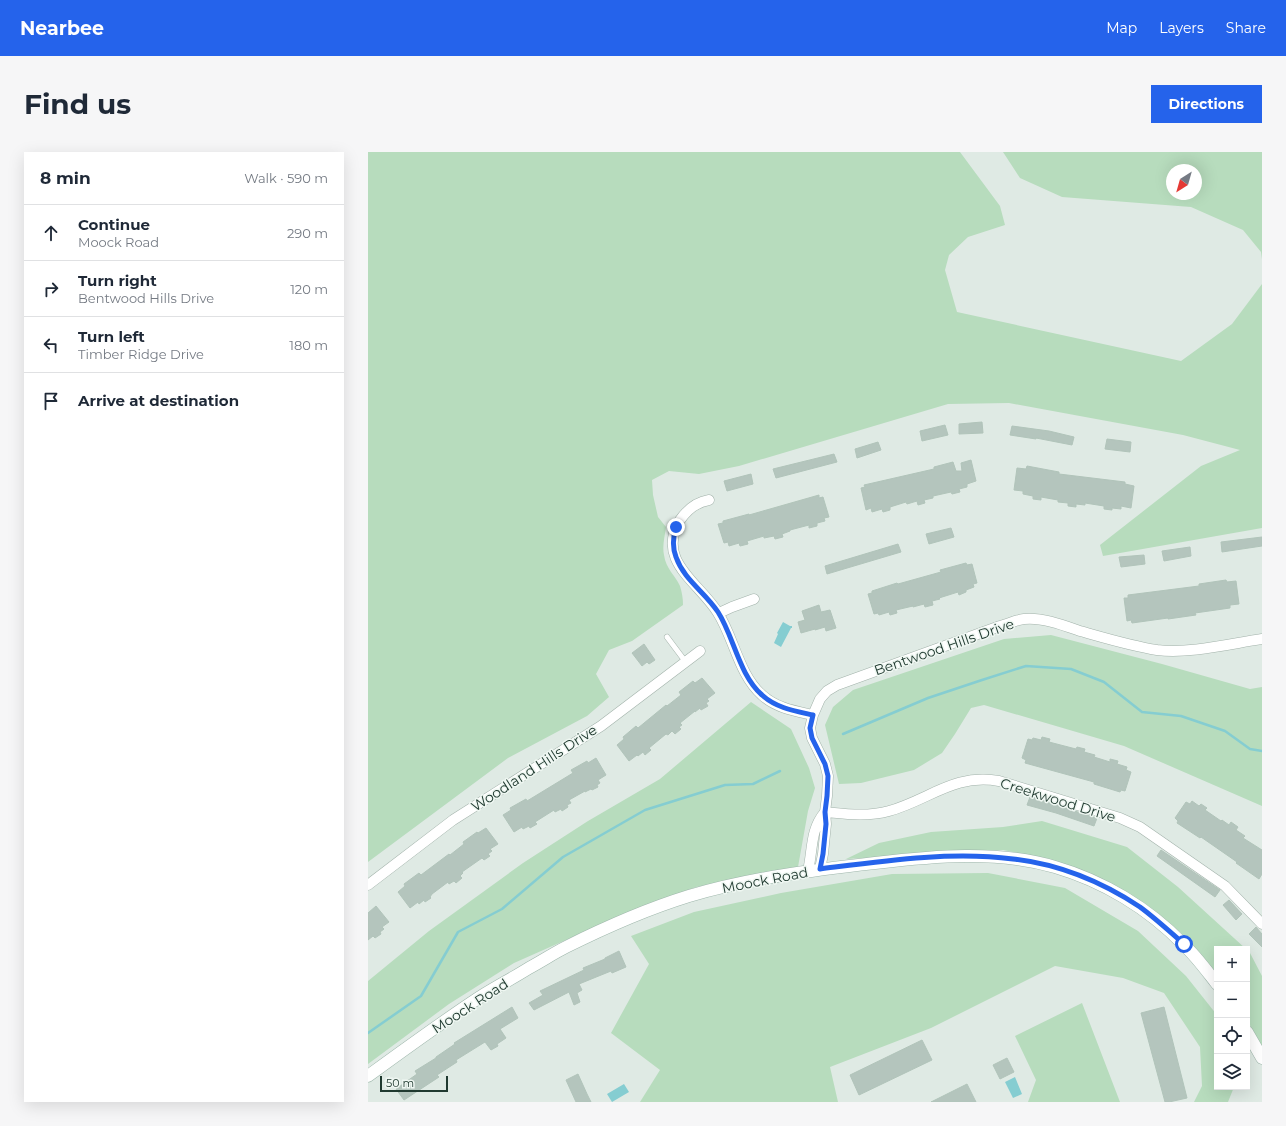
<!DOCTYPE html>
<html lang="en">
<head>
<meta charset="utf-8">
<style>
	body { margin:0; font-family:Montserrat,sans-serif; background:#f6f6f7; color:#1f2937 }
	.controls { position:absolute; right:12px; bottom:12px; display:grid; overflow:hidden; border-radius:0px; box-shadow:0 4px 16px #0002 }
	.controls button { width:36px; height:36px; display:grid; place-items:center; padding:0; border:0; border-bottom:1px solid #e0e1e3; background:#fff; color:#1f2937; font:20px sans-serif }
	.compass { position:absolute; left:798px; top:12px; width:36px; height:36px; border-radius:50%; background:#fff; box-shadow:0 4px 16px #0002; rotate:217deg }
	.scale { position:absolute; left:12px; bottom:10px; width:68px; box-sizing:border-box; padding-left:4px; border:2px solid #203a30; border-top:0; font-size:11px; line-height:14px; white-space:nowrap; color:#203a30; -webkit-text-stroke:3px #eff7f2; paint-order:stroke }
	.stop { position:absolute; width:12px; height:12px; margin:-9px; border:3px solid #2563eb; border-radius:50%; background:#fff }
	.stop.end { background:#2563eb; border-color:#fff; box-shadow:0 1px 4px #0008 }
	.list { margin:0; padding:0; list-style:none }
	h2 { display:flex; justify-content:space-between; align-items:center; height:52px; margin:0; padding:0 16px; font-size:17px }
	h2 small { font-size:13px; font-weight:400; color:#747a83 }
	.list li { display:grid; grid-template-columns:26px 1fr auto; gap:12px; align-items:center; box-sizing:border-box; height:56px; padding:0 16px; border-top:1px solid #e0e1e3 }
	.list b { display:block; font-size:15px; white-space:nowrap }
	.list p { margin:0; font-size:13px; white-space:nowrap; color:#747a83 }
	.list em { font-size:13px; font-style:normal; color:#747a83 }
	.icon { flex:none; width:22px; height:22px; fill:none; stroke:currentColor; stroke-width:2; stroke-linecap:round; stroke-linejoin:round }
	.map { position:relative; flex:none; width:894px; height:950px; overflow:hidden; border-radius:0px }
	header { display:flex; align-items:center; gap:24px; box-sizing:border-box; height:56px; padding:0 20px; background:#2563eb; color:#fff }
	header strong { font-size:19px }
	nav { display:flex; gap:22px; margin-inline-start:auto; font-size:14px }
	.intro { display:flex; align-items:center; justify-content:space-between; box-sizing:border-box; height:96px; padding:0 24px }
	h1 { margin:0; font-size:28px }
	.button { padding:10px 18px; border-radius:0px; background:#2563eb; color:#fff; font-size:14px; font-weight:700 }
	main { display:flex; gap:24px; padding:0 24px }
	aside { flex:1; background:#fff; border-radius:0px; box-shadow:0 4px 16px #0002 }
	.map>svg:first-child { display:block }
</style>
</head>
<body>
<header>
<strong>Nearbee</strong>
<nav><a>Map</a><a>Layers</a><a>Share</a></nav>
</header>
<div class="intro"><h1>Find us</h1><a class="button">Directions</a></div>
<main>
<aside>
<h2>8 min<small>Walk · 590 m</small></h2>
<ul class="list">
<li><svg class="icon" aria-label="ahead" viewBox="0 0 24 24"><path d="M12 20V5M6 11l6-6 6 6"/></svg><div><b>Continue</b><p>Moock Road</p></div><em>290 m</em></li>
<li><svg class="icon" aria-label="right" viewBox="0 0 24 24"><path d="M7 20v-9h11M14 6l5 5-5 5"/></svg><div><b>Turn right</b><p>Bentwood Hills Drive</p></div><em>120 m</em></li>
<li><svg class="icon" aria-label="left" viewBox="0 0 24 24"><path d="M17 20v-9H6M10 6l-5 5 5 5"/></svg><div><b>Turn left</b><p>Timber Ridge Drive</p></div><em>180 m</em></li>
<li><svg class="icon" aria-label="arrive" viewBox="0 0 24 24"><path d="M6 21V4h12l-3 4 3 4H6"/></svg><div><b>Arrive at destination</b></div></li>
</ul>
</aside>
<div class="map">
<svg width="894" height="950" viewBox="0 0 894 950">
	<rect width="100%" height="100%" fill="#dfeae4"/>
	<path fill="#b7dcbd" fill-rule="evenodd" d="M0,0H592L632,54L637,73L600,85L581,103L577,118L589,160L813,209L864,172L894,132V376L735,404L732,393L833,314L872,298L815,283L641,251L580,252L371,314L331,322L301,319L284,328L285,343L290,365L298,375C297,383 294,394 296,403C298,417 307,423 312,434C314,440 315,447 315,453L264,489L241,498L228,522L241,545L219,564L140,606L0,710Z
		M635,0H894V107L893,100L875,78L823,55L694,45L652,26ZM804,18H828V42H804Z
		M683,483L794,512L882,537L894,535V654L756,594L616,553L603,556L587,582L574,601L546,618L493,631L471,632L457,573L465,555L485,538L636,487Z
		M383,550L423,577L441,616L447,636L440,659L430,715L328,735L261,760L146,811L81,852L0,912V829L61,779L155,711L220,669L292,627Z
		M674,669L759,695L810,735L878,797H849V824L812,780L780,754L737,728L679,707L635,698L478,707L511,691L563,680L635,675Z
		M620,721L697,736L770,779L818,824L849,863V935H866L860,950H826L834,934L832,895L796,841L755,826L687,814L563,876L462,915L470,950H272L292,918L243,881L281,812L263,784L326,760L413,741L524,722Z
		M879,798L882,801L894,824V894L879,868Z
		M714,851L752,950H660L668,928L647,884Z"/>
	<path fill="#85cdd1" d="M415,470L422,474H424V476H423L413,495L406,491L410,482L409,481Z
		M647,925L654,942L645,946L637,930Z
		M256,932L261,940L244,950L239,942Z"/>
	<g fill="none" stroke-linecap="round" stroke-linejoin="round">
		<path stroke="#85cdd1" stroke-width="2.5" d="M475,582L560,546L614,528L658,514L703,517L736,530L774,560L813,564L857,579L882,597L894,599
			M0,881L53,844L90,780L134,757L195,705L277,658L357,633L385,632L412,619"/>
	</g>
	<path fill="#b4c5bd" stroke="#b1c4ba" d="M614,270L615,281L591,282V272Z
		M577,273L580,283L554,289L552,279Z
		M644,274L681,279L706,285L704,293L668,286V287L642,283Z
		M739,287L763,290L762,300L737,297Z
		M510,290L513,298L489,306L487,297Z
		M466,302L469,310L408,326L405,317Z
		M603,308L608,329L599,332V335L591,337L592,340L584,342L583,340L565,344V346L556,348L557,351L550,353L549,349L539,352L538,350L522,355V358L515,360L514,357L504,360L503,356L498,358L493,336L497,335L496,333L566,317V315L585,310L588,319H594L593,311Z
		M659,314L691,320V322L757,330V332L766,334L763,356L753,354V357L744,356V358L736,357V354L717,351V353L708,352V355L700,354V351L690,350V348L673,345V348L665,347V344L655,342V339L646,338L649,316L658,317Z
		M383,322L385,332L359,339L356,329Z
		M451,343V346L455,345L461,365L456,366L457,369L449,371V374L441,376V373L422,378V379L414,382L415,385L407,387L406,384L396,386V384L379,389L380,392L372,394L371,391L361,394L360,390L356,391L350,372L355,371V369L381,362V363Z
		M583,376L586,385L561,392L558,382Z
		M894,385V394L854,400L853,390Z
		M530,392L533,400L459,422L457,414Z
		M822,395L823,404L796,409L794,399Z
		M776,403L777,412L753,415L751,405Z
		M598,411L599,413L604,412L609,431L605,432L606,435L598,438V440L591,443L590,440L571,446L572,447L564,449L565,453L557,455L556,452L545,455V454L528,458L529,461L522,463L521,460L511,463L510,461L506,462L500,442L504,441V439L529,431L530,432L573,420L572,418Z
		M858,428L859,430L868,429L871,452L862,453V456L827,461L828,463L800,467V466L764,471L763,468L759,469L756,446H760V443L831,434V432Z
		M451,453L453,460L462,458L468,476L458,479L457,475L447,478V477L433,481L430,470L437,468L434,459Z
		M276,492L287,508L281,512L279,510L274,514L264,501Z
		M334,526L347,541L339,547L341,549L338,551L340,554L333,558L332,556L327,560V559L312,571L314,573L311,575L313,577L307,582L304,579L300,583L298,582L281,596L283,598L277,603L275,600L270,604L269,603L261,609L249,593L256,587L255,585L268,574L270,576L298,553L299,554L313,543L311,540L325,529L327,531Z
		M674,585L682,587L681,590L708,597L709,595L717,597L716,600L727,603L726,605L742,610V607L750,609L749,612L759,615L758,618L763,620L757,639L753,638L752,640L726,632V630L657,611L658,608L654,606L660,587L664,588L665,586L673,588Z
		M228,606L238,623L230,628L232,631L229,633L230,635L224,638L223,637L217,640V639L201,648L203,651L199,653L200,655L194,659L193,657L187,660L186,658L167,670L169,672L162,676L161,674L155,677L154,675L146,680L135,663L143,658L142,656L158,647L159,649L205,621L203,618L219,609L220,611Z
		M662,645L729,666L726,674L688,661L659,653Z
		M824,649L831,654L833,652L839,656L837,658L853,669L854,668L861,673L863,670L870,675L868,678L877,684L875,686L894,698V722L891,727L868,711L869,710L833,685L832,686L809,671L810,669L807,666L818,650L822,652Z
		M118,676L130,692L122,697L124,699L120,702L122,704L116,708L114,706L94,720L95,721L92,724L94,726L88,731L86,729L81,732L80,730L64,742L62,745L63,746L57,750L56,748L51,752L50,750L42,756L30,740L37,734L36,732L51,721L53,723L81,702L82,703L96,692L95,690L109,680L110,681Z
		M793,698L852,738L847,745L789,704Z
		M861,748L874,762L868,768L855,753Z
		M8,754L21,770L14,775L16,777L12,780L13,782L7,786L5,784L0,788V761Z
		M888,775L894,782V795L881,782Z
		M251,799L258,815L244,821L243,819L211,832L214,838L209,841L212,850L206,853L201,840L166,858L161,851L175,843L172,839L216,818L215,816L237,807V806Z
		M144,855L150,866L132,877L138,886L129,892L130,894L123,898L117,890L88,908L89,910L69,923L71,925L36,948L28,937L49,922L47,919L68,906V905L87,892L86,891Z
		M796,855L819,946L801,950H797L773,861Z
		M554,888L564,908L491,943L482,923Z
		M639,906L646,920L632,927L625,913Z
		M210,922L219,942L223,950H208L198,928Z
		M599,932L608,950H563Z"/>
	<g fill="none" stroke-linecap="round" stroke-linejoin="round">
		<defs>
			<path id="lane" d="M299,485L317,509"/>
			<path id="street" d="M341,348C329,350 319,358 312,368C287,409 332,431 350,461C366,486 371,523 394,543C408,556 427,559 445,563
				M351,461L364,455L386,447
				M457,660C478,662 499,665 521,659C561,648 586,621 631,629L752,666L772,675L857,734L894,772
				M452,717L455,702L458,672L457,660L459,644L460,624L457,612L444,586L442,576L445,563L452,547L459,539L469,533L632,474C640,472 648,468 656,467C674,465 695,473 712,479C737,486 763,494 789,498C821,502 861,492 894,487
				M440,719C445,697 442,678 457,660
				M0,733L85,668L233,574L332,499"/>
			<path id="secondary" d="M879,880L894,906
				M0,924C37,897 74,870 112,845C128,835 145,826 161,816C174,809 186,801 198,795C238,775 279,757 321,744C382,726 445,718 507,711C566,704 629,698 687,715C735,729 780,756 815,792C828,804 838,818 849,832"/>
		</defs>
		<use href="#lane" stroke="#a2b2aa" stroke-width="6"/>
		<use href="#street" stroke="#a2b2aa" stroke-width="11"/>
		<use href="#secondary" stroke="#9eb6ab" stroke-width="13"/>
		<use href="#lane" stroke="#fff" stroke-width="5"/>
		<use href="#street" stroke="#fff" stroke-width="10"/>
		<use href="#secondary" stroke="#fff" stroke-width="12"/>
	</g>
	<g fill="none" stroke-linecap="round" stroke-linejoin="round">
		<path stroke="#2563eb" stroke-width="5" d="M308,375C305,385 304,395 308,405C316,428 337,440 350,460C366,485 371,523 394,543C408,556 427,559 445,563L442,576L444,586L457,612L460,624L459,644L457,660L458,672L455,702L452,717C515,709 582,699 645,707C690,712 734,730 772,755C787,766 801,779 816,792"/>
	</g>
	<g text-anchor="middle" stroke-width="3" stroke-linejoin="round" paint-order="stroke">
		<g font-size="14" fill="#203a30" stroke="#eff7f2">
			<text transform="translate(576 495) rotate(-19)" y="5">Bentwood Hills Drive</text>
			<text transform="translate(166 616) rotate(-33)" y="5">Woodland Hills Drive</text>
			<text transform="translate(690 648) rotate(17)" y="5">Creekwood Drive</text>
			<text transform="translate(397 728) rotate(-11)" y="5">Moock Road</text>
			<text transform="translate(102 854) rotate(-33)" y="5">Moock Road</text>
		</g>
	</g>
</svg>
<div class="controls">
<button>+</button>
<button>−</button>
<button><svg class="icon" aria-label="locate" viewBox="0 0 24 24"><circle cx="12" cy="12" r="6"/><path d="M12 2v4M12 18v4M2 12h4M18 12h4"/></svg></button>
<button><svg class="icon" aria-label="layers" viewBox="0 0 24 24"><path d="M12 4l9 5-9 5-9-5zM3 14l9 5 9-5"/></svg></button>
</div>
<svg class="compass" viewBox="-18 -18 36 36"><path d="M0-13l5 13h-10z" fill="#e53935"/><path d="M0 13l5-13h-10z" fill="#747a83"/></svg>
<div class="scale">50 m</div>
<div class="stop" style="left:816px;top:792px"></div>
<div class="stop end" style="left:308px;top:375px"></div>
</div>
</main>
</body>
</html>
